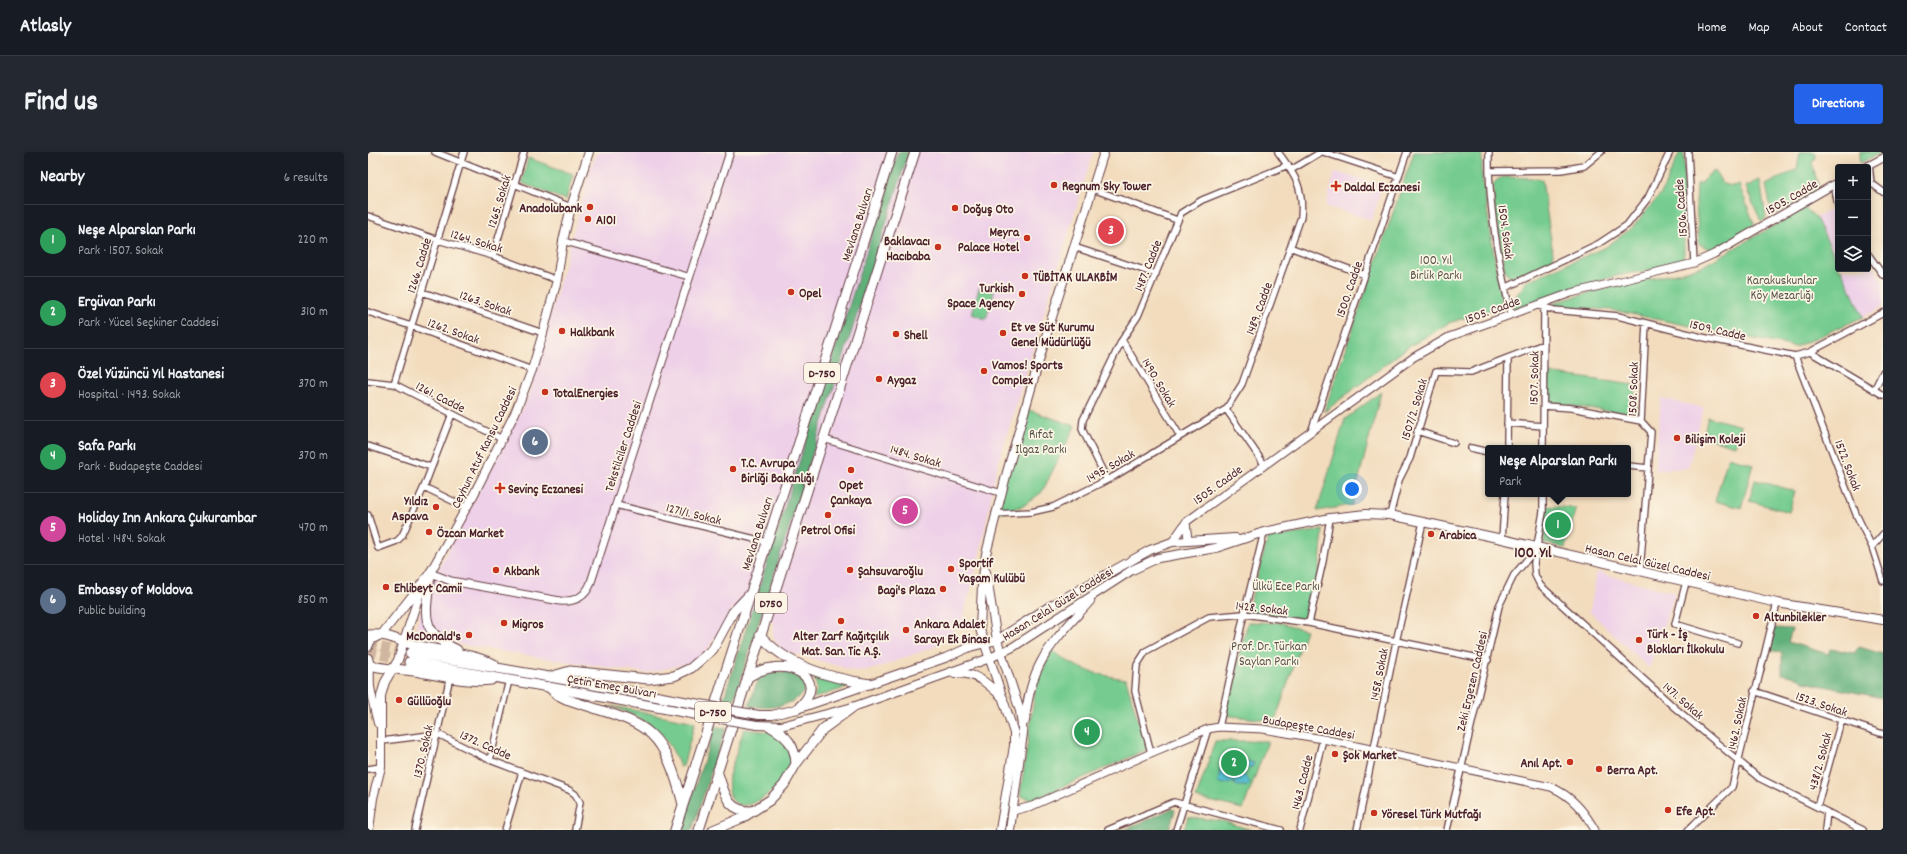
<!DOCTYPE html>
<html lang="en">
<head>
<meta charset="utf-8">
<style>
	body { margin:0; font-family:Dekko,sans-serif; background:#242831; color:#f1f3f6 }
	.controls { position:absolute; right:12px; top:12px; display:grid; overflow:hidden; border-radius:4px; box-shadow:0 2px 10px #0003 }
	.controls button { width:36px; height:36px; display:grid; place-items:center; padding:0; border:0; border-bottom:1px solid #363941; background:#171b24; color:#f1f3f6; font:20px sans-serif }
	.you { position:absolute; left:984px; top:337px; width:14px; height:14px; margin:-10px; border:3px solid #fff; border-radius:50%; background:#1a73e8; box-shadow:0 0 0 6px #1a73e833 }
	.badge { display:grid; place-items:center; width:26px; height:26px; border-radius:50%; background:#2563eb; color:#fff; font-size:13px; font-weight:700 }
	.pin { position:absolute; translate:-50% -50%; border:2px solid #fff; box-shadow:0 1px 4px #0006 }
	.popup { position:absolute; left:1117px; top:293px; width:146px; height:52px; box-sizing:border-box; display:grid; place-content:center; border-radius:4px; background:#171b24; filter:drop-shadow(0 1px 3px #0005); font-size:13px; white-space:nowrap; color:#9ea1a6 }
	.popup b { font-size:15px; color:#f1f3f6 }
	.popup::after { content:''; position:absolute; left:50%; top:100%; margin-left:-8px; border:8px solid transparent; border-top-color:#171b24 }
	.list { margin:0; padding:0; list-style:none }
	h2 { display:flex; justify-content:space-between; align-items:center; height:52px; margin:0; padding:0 16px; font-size:17px }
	h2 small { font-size:13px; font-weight:400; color:#9ea1a6 }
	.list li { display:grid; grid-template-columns:26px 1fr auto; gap:12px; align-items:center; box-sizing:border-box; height:72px; padding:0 16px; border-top:1px solid #363941 }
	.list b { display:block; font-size:15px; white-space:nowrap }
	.list p { margin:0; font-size:13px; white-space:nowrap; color:#9ea1a6 }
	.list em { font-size:13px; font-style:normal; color:#9ea1a6 }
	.icon { flex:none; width:22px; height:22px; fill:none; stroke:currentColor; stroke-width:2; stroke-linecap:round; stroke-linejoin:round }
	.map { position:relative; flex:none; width:1515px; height:678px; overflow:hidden; border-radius:4px }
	header { display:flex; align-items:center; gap:24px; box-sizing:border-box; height:56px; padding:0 20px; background:#171b24; border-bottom:1px solid #363941 }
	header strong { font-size:19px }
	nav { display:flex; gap:22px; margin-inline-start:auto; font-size:14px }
	.intro { display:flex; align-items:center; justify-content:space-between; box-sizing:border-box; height:96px; padding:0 24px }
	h1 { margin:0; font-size:28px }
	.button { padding:10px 18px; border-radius:4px; background:#2563eb; color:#fff; font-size:14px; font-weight:700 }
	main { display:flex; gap:24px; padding:0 24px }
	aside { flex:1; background:#171b24; border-radius:4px; box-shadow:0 2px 10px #0003 }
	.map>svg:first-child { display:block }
</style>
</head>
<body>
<header>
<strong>Atlasly</strong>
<nav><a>Home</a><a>Map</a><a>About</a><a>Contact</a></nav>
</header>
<div class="intro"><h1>Find us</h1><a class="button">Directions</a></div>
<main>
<aside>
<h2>Nearby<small>6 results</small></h2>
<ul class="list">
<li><span class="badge" style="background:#2e9e5b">1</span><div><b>Neşe Alparslan Parkı</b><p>Park · 1507. Sokak</p></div><em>220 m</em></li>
<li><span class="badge" style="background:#2e9e5b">2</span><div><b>Ergüvan Parkı</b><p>Park · Yücel Seçkiner Caddesi</p></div><em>310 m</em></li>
<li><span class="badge" style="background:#e0444e">3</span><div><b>Özel Yüzüncü Yıl Hastanesi</b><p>Hospital · 1493. Sokak</p></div><em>370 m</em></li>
<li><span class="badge" style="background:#2e9e5b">4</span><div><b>Safa Parkı</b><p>Park · Budapeşte Caddesi</p></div><em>370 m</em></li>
<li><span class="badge" style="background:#d1479c">5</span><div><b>Holiday Inn Ankara Çukurambar</b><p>Hotel · 1484. Sokak</p></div><em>470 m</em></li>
<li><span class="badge" style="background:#5c6f8a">6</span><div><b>Embassy of Moldova</b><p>Public building</p></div><em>850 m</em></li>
</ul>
</aside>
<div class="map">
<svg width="1515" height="678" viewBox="0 0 1515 678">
	<rect width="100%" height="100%" fill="#fcf5e5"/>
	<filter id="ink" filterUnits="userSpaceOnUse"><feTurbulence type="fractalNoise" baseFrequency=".025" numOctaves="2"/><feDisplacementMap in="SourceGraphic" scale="8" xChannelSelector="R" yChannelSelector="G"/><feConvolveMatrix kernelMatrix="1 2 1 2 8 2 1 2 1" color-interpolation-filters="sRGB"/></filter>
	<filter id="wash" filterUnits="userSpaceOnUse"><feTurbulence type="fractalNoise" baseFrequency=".012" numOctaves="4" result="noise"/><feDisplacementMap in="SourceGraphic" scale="16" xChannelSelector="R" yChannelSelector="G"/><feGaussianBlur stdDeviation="0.9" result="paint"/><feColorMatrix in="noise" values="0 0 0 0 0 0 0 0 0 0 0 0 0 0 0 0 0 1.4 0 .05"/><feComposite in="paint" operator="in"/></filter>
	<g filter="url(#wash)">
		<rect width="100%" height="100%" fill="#f2dcbd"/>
		<path fill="#eed0e8" d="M230,0H725L628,319L612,401L595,467L583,481L568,494L506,517L487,519L414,498L406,488L405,481L406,470L365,456L339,498L322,511L278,521L169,505L58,487L51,484L48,477L57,443L160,246L224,12Z
			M967,20L1014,33L1004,68L958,54Z
			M1462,58L1470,69V111L1448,66Z
			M1500,109L1515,129V151L1513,156L1495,165L1473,117H1500Z
			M1293,246L1336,256L1320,316L1287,318Z
			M1229,420L1307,441L1281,516L1222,460Z"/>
		<path fill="#76cc90" stroke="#60765e" d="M1046,0H1114V25L1134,154L1081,171L1040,195L956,260Z
			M1312,0H1315L1316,3V102L1314,111L1301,115L1247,124L1145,157L1148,144L1159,129L1238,95L1264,76L1293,42Z
			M1432,0H1447L1448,5L1444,11L1451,36L1448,39L1419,57L1404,63L1398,33L1429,17Z
			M1492,0H1515L1492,11Z
			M160,6L205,22L198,48L154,31Z
			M1347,19L1354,31L1363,34L1371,33L1386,71L1385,74L1345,99L1331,92L1328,52L1329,32L1334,31L1340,23Z
			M1135,25L1165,26L1174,28L1186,108L1142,126L1137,120L1126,52L1125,32L1129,28Z
			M1392,28L1398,66L1395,69H1393L1377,34H1383L1384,31Z
			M1437,56L1448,66L1470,111V117H1473L1495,165L1427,195L1243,158L1184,154L1188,150L1250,133L1314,120L1335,114Z
			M611,136L626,140L618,167L604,162Z
			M1180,221L1266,233L1270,263L1181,251Z
			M1013,240L984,353L949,359L977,267Z
			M658,257L707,274L674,340L655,354L627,362Z
			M1340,265L1373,274L1367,294L1335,285Z
			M1360,305L1385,312L1373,356L1347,349Z
			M1387,328L1427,339L1421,360L1381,349Z
			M1178,354L1208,356L1197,396L1176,391Z
			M955,378L951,421L941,469L879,461L900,386Z
			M880,470L913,471L938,478L907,569L856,563Z
			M684,498C707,517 729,523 758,527L771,572H775L782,596L665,648L652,644L668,533Z
			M446,523L486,533L446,546L449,537Z
			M243,554L327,570L315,614L312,615C297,575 280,569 243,554Z
			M376,577L410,581L423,601C422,608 421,615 418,622C403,648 355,676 361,623Z
			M847,589H900L875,657L828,646Z
			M820,665L854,669L883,678H816Z"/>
		<path fill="#60b07a" stroke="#556852" d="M530,0H541L365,551L355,549Z
			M1406,476L1424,477L1420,490L1460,502L1462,497L1486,501L1491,495L1515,502V546L1436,530L1432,526L1414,522V501L1402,498Z
			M405,520C419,520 428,520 437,531L436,540C421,556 401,557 381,554L390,527Z
			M347,574L358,576L324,678H313Z
			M803,657L807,658L801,678H756Z"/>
		<path fill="#5ac4d6" stroke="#527280" d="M864,600L875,608L886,611L884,615C874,617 866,614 856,614L853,609L859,607L861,601Z
			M852,618L878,624L882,631L879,634H869L865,630L855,632L850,630Z"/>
	</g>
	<g filter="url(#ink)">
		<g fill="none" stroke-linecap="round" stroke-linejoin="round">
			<path stroke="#d0b6a0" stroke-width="9" stroke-dasharray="9 4.5" stroke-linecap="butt" d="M0,492L41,501
				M0,500L41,510"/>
			<defs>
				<path id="minor" d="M67,0L203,55
					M955,0L1031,25
					M1121,0C1120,55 1130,109 1143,162
					M1320,0L1326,111
					M1501,13L1503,31L1515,40
					M923,18L953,0
					M1121,19L1193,18L1216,14L1233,0
					M1466,32L1470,54
					M725,37L809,68
					M0,64L70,88L125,104L189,128
					M195,89L322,125
					M706,95L788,122
					M924,96L997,123
					M1500,102L1515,123
					M125,104L156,0
					M1137,136L1230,92L1259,73L1280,46L1302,0
					M54,140L175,181
					M1171,154L1186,158L1250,164L1333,185L1427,204L1442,200L1515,161
					M0,160L43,174L164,218
					M754,188L812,284
					M1442,200L1515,243
					M1427,204L1488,362L1504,395L1515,429
					M0,229L26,232L134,287
					M26,232L96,0
					M1506,238L1515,220
					M1176,254L1204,256L1273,269
					M1139,271L1175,274
					M1049,279L1086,291
					M943,280L1039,0
					M456,287L633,341
					M0,294L63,315
					M1103,296L1120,300
					M1139,296L1140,206
					M1175,296L1176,156
					M896,312L858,257L874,232L933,65C936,36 927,23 910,0
					M1260,314L1280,316
					M739,328L714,277L715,268L754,188L770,164L813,61L834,48L920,13
					M56,335L99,356
					M1175,342V360L1166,411L1167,423L1172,433L1307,556L1391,626L1495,678
					M248,353L399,390
					M627,362L663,360L685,355L745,325L858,257
					M0,363L10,396L29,389L34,384L56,335L84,262
					M1022,363L1031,328L1042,306L1068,219L1103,220L1176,192
					M1134,387L1137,342
					M1504,395L1515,382
					M1272,419L1283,280L1273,269L1278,171
					M1318,430L1307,472L1370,491
					M941,471L955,409L962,366
					M1386,539L1515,582
					M851,575L876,462L896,380
					M14,589L70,582L122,608L201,638L207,642L212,650L207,678
					M783,601L767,539L769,513L778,499L841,465L876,462L941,471L1120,508
					M122,608L141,528
					M0,617L13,615
					M1449,655L1473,569
					M47,678L82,525
					M137,678L154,620
					M740,678L806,650L913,678
					M808,678L840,577
					M932,678L955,587
					M989,678L1028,490L1055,370
					M1079,678L1131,454L1146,423L1168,397
					M1320,678L1364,635L1409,451
					M1457,678L1459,660"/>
				<path id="tertiary" d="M1498,15L1515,6
					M818,370L820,388
					M804,390L818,370L1046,205L1081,185L1203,141L1326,111L1346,102L1470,30
					M62,421L83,429L192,449C206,450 216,446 222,433L362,0
					M645,659L664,654L783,601L840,577L851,575L895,577L955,587L1183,635C1204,644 1216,659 1227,678"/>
				<path id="secondary" d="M618,420L629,488L652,559L655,581L642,678
					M0,495L3,488L14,482L62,421L106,342L147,261L164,218L175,181L189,128L195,89L203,55L221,0
					M0,506C3,516 1,525 2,535C4,547 7,559 10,571
					M587,522C608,519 621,533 635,546
					M391,563H404L429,557L577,506L602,495L629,488L682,454L782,398L804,390L867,386
					M657,569C663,508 684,492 722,449
					M389,573L413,574L485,555L622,506L645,495L764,418L790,406L848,396L896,380L962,366L998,362L1022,363L1134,387L1409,451L1515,468
					M1,678L5,646L13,615V544L17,530L30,508L53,437
					M632,678L646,594V581L612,477L614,433L618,402L639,320L679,181L736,0"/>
				<path id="primary" d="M62,421C59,460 48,478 89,498
					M0,483C23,481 29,490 51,494C76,500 102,501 126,512
					M42,501L210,530
					M41,510L208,540
					M0,513C15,517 30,517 46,519C71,523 98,531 123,528
					M181,525L202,519L280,527L306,524L323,516L345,497L365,460L382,442"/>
				<path id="trunk" d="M392,483C420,515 462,526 502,532
					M379,526C414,500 467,526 429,557
					M181,535L188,542L198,547C275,573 293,567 315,652
					M403,575C419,584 427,593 428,612
					M349,619C357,641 358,660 385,659
					M307,678L524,0
					M331,678L547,0
					M345,678L374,666L402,648L416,633L428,612L455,577L485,555"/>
			</defs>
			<use href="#minor" stroke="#633b41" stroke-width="8"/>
			<use href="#tertiary" stroke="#633b41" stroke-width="9"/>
			<use href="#secondary" stroke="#633b41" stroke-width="10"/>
			<use href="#primary" stroke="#633b41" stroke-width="11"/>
			<use href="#trunk" stroke="#633b41" stroke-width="11"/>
			<use href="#minor" stroke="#fff" stroke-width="5.5"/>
			<use href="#tertiary" stroke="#fff" stroke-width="7"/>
			<use href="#secondary" stroke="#fff" stroke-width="8"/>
			<use href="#primary" stroke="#fff" stroke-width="9"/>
			<use href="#trunk" stroke="#fff" stroke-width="9"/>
			<defs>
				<path id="secondary-bridge" d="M356,557L391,563
					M353,567L389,573"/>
				<path id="primary-bridge" d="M210,530L356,557
					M208,540L353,567"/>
			</defs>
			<use href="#secondary-bridge" stroke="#633b41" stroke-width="10" stroke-linecap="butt"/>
			<use href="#primary-bridge" stroke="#633b41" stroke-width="11" stroke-linecap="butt"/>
			<use href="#secondary-bridge" stroke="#fff" stroke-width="8"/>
			<use href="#primary-bridge" stroke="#fff" stroke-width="9"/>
		</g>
	</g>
	<g fill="#c8321e" stroke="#fcf5e5" stroke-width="1.5">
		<circle cx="686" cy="33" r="4"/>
		<path d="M966 28h4v4h4v4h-4v4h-4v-4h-4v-4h4z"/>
		<circle cx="222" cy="55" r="4"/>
		<circle cx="587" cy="56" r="4"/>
		<circle cx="220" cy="67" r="4"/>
		<circle cx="659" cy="86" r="4"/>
		<circle cx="570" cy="95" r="4"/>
		<circle cx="657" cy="124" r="4"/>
		<circle cx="423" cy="140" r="4"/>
		<circle cx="654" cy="142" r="4"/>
		<circle cx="194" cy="179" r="4"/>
		<circle cx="635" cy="181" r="4"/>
		<circle cx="528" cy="182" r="4"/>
		<circle cx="616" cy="219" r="4"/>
		<circle cx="511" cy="227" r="4"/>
		<circle cx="177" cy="240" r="4"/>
		<circle cx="1309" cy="286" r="4"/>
		<circle cx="365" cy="317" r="4"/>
		<circle cx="483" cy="318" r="4"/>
		<path d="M130 330h4v4h4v4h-4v4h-4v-4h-4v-4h4z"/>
		<circle cx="68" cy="355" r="4"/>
		<circle cx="460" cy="363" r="4"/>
		<circle cx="61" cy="380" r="4"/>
		<circle cx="1063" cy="382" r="4"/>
		<circle cx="583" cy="417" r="4"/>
		<circle cx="128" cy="418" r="4"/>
		<circle cx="482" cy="418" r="4"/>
		<circle cx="18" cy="435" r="4"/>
		<circle cx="575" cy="437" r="4"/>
		<circle cx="1388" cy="464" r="4"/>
		<circle cx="473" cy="469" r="4"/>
		<circle cx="136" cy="471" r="4"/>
		<circle cx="538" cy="478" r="4"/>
		<circle cx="101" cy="483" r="4"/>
		<circle cx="1271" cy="488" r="4"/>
		<circle cx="31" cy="548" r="4"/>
		<circle cx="967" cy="602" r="4"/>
		<circle cx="1202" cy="610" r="4"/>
		<circle cx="1231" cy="617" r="4"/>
		<circle cx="1300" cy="658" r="4"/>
		<circle cx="1006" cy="661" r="4"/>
	</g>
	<g text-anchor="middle" stroke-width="3.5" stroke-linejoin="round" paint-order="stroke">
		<g fill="#fcf5e5" stroke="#7f5f63" stroke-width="1">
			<rect x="436" y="211" width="36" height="20" rx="3"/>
			<rect x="387" y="441" width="32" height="20" rx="3"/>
			<rect x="327" y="550" width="36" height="20" rx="3"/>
		</g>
		<g font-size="12" font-weight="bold" fill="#4a1f2b">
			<text x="454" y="225">D-750</text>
			<text x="403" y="455">D750</text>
			<text x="345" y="564">D-750</text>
		</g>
		<g font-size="13" font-weight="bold" fill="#4a1f2b" stroke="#fcf5e5" text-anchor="start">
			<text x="694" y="38">Regnum Sky Tower</text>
			<text x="976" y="39">Daldal Eczanesi</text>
			<text x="214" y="60" text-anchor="end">Anadolubank</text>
			<text x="595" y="61">Doğuş Oto</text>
			<text x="228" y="72">A101</text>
			<text x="651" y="84" text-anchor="end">Meyra<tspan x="651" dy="15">Palace Hotel</tspan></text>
			<text x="562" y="93" text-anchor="end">Baklavacı<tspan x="562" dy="15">Hacıbaba</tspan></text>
			<text x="665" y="129">TÜBİTAK ULAKBİM</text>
			<text x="646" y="140" text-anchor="end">Turkish<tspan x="646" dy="15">Space Agency</tspan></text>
			<text x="431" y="145">Opel</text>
			<text x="643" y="179">Et ve Süt Kurumu<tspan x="643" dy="15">Genel Müdürlüğü</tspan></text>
			<text x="202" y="184">Halkbank</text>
			<text x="536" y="187">Shell</text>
			<text x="624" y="217">Vamos! Sports<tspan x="624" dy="15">Complex</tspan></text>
			<text x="519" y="232">Aygaz</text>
			<text x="185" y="245">TotalEnergies</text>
			<text x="1317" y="291">Bilişim Koleji</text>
			<text x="373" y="315">T.C. Avrupa<tspan x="373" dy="15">Birliği Bakanlığı</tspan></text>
			<text x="483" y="337" text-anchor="middle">Opet<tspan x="483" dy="15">Çankaya</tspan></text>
			<text x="140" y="341">Sevinç Eczanesi</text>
			<text x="60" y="353" text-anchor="end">Yıldız<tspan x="60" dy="15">Aspava</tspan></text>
			<text x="460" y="382" text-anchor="middle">Petrol Ofisi</text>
			<text x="69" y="385">Özcan Market</text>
			<text x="1071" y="387">Arabica</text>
			<text x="591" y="415">Sportif<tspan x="591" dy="15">Yaşam Kulübü</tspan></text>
			<text x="136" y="423">Akbank</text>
			<text x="490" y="423">Şahsuvaroğlu</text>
			<text x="26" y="440">Ehlibeyt Camii</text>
			<text x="567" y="442" text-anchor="end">Bagi's Plaza</text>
			<text x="1396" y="469">Altunbilekler</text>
			<text x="144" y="476">Migros</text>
			<text x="546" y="476">Ankara Adalet<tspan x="546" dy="15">Sarayı Ek Binası</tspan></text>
			<text x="1279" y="486">Türk - İş<tspan x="1279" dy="15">Blokları İlkokulu</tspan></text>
			<text x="93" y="488" text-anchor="end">McDonald's</text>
			<text x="473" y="488" text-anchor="middle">Alter Zarf Kağıtçılık<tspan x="473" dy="15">Mat. San. Tic A.Ş.</tspan></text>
			<text x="39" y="553">Güllüoğlu</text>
			<text x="975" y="607">Şok Market</text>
			<text x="1194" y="615" text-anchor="end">Anıl Apt.</text>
			<text x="1239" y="622">Berra Apt.</text>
			<text x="1308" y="663">Efe Apt.</text>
			<text x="1014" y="666">Yöresel Türk Mutfağı</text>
		</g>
		<g font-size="13" fill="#4a1f2b" stroke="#fcf5e5">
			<text transform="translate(1423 44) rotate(-30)" y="5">1505. Cadde</text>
			<text transform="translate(130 49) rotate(-73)" y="5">1265. Sokak</text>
			<text transform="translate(1312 56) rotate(-94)" y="5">1506. Cadde</text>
			<text transform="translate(488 72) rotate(-72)" y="5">Mevlana Bulvarı</text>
			<text transform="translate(1139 80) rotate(82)" y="5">1504. Sokak</text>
			<text transform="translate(109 88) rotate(17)" y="5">1264. Sokak</text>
			<text transform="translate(50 113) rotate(-73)" y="5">1266. Cadde</text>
			<text transform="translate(779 113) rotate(-68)" y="5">1487. Cadde</text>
			<text transform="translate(980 137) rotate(-71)" y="5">1500. Cadde</text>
			<text transform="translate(118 150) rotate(19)" y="5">1263. Sokak</text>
			<text transform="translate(890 156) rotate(-70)" y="5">1489. Cadde</text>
			<text transform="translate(1124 157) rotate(-20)" y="5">1505. Cadde</text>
			<text transform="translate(1350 177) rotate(13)" y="5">1509. Cadde</text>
			<text transform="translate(86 178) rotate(20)" y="5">1262. Sokak</text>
			<text transform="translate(1165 226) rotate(-89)" y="5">1507. Sokak</text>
			<text transform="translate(792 230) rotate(59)" y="5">1490. Sokak</text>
			<text transform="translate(1264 237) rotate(-88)" y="5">1508. Sokak</text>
			<text transform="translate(73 244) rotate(27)" y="5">1261. Cadde</text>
			<text transform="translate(1045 257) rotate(-73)" y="5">1507/2. Sokak</text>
			<text transform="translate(254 294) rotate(-72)" y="5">Tekstilciler Caddesi</text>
			<text transform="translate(115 295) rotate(-64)" y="5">Ceyhun Atuf Kansu Caddesi</text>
			<text transform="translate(548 303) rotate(17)" y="5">1484. Sokak</text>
			<text transform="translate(742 313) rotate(-30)" y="5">1495. Sokak</text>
			<text transform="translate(1481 313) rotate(69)" y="5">1522. Sokak</text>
			<text transform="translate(849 332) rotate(-36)" y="5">1505. Cadde</text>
			<text transform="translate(326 361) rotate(14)" y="5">1271/1. Sokak</text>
			<text transform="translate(388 381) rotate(-72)" y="5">Mevlana Bulvarı</text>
			<text transform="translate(1280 409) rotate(13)" y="5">Hasan Celal Güzel Caddesi</text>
			<text transform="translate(689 451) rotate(-32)" y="5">Hasan Celal Güzel Caddesi</text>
			<text transform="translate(894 455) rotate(6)" y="5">1428. Sokak</text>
			<text transform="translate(1010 522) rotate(-79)" y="5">1458. Sokak</text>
			<text transform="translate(1103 529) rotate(-77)" y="5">Zeki Ergezen Caddesi</text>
			<text transform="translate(244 533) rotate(10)" y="5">Çetin Emeç Bulvarı</text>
			<text transform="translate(1316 548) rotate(41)" y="5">1471. Sokak</text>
			<text transform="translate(1454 551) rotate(19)" y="5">1523. Sokak</text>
			<text transform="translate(1368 571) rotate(-78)" y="5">1462. Sokak</text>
			<text transform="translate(941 574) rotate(10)" y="5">Budapeşte Caddesi</text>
			<text transform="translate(118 592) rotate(24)" y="5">1372. Cadde</text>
			<text transform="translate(54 599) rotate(-77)" y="5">1370. Sokak</text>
			<text transform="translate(1451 609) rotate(-75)" y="5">438/2. Sokak</text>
			<text transform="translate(933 630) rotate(-76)" y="5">1463. Cadde</text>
		</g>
		<g font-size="13" fill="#575349" stroke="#fcf5e5">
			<text x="1068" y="112">100. Yıl<tspan x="1068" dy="15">Birlik Parkı</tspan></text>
			<text x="1414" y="132">Karakuskunlar<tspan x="1414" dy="15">Köy Mezarlığı</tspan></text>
			<text x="673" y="286">Rıfat<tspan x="673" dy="15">Ilgaz Parkı</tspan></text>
			<text x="918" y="438">Ülkü Ece Parkı</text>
			<text x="901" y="498">Prof. Dr. Türkan<tspan x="901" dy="15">Saylan Parkı</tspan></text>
		</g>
		<g font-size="15" font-weight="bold" fill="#4a1f2b" stroke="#fcf5e5">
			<text x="1165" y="405">100. Yıl</text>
		</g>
	</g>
</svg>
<div class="controls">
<button>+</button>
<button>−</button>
<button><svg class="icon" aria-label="layers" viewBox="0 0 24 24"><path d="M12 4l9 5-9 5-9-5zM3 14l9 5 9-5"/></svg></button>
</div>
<div class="you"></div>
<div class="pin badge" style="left:1190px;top:373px;background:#2e9e5b">1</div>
<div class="popup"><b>Neşe Alparslan Parkı</b>Park</div>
<div class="pin badge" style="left:866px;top:611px;background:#2e9e5b">2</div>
<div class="pin badge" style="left:743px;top:79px;background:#e0444e">3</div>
<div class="pin badge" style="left:719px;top:580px;background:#2e9e5b">4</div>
<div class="pin badge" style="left:537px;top:359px;background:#d1479c">5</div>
<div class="pin badge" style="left:167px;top:290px;background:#5c6f8a">6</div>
</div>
</main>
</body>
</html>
